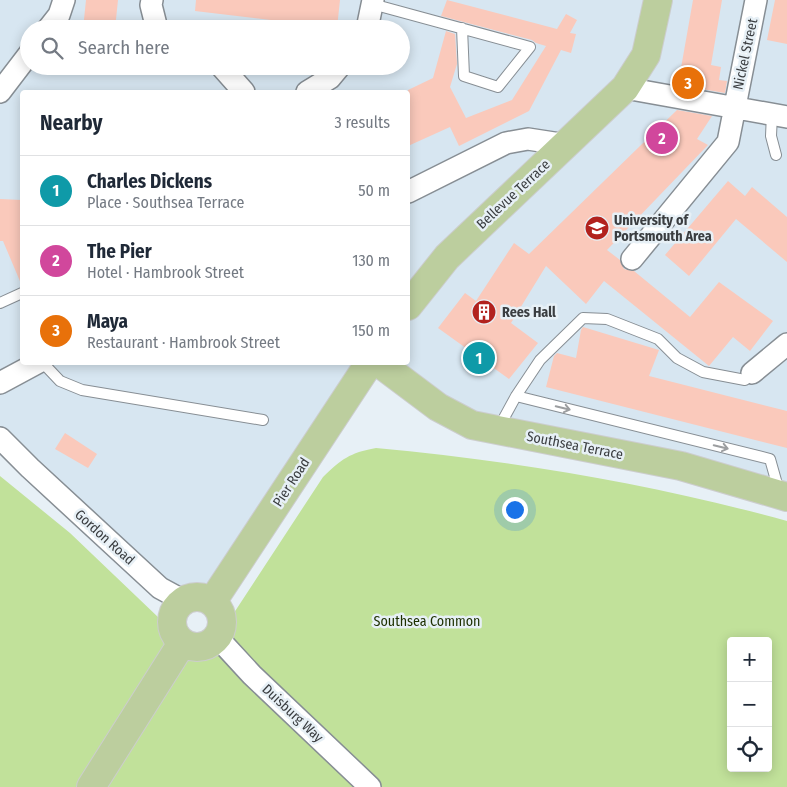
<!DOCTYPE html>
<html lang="en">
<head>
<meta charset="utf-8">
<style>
	body { margin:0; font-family:"Fira Sans Condensed",sans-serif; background:#f2f2f3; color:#1f2937 }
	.controls { position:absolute; right:15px; bottom:15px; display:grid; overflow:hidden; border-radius:5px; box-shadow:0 2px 12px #0003 }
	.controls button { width:45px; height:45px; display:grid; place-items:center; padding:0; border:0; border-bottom:1px solid #e0e1e3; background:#fff; color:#1f2937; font:25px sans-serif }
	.you { position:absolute; left:514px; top:509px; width:18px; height:18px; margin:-12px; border:4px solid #fff; border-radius:50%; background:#1a73e8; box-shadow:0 0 0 8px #1a73e833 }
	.badge { display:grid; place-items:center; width:32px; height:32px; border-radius:50%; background:#b2221e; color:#fff; font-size:16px; font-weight:700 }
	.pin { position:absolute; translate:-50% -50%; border:2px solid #fff; box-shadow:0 1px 5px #0006 }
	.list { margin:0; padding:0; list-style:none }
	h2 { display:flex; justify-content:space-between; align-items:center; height:65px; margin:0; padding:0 20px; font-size:21px }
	h2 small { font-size:16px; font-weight:400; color:#747a83 }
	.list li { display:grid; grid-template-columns:32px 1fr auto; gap:15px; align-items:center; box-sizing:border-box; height:70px; padding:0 20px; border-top:1px solid #e0e1e3 }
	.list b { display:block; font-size:19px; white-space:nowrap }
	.list p { margin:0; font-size:16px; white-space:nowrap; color:#747a83 }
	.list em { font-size:16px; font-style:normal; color:#747a83 }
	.icon { flex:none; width:28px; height:28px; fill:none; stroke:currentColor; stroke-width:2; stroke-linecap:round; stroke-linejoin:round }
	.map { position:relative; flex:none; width:787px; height:787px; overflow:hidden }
	.search { position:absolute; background:#fff; box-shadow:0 2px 12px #0003; left:20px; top:20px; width:390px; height:55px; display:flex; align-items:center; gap:12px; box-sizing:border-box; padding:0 18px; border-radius:28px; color:#747a83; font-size:19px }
	.panel { position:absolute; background:#fff; box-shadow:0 2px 12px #0003; left:20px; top:90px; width:390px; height:275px; border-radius:5px }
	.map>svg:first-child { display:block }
</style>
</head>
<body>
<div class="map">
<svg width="787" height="787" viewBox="0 0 787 787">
	<rect width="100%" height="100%" fill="#e7f0f6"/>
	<path fill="#d7e6f1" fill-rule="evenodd" d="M0,0H787V511L498,430L378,363L408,362V92H22V362L370,363L233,570L177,607L0,436ZM29,29H401V66H29Z"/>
	<path fill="#c1e19a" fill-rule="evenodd" d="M376,448C515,461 652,484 787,521V787H0V476L70,533L203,660L323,477C342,459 349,453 376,448ZM731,641H768V768H731Z"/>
	<path fill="#fac9bb" d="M86,0H118L115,29H83Z
		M196,0H340L337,28L195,11Z
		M447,0L557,29L566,14L577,20L570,33L576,34L571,53L561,50L529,111L459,146L450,127L408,146V90L433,78L446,31L455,34L457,64L450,87L466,118L512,100L546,46L536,43L532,40L441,16Z
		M693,0H722L711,65L721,67L719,80L727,81L725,93L678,85Z
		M775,0H787V44L767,40Z
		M677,110L712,116L697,139L708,145L607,250L620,260L624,269L634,271L690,317L719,282L773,321L750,351L733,337L709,366L604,281L586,304L546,266L511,323L538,343L509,379L438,328L465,293L476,301L514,243L529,254Z
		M728,181L745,196L752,187L787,217V262L736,219L689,276L665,255Z
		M0,199L22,200V286L3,241H0Z
		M583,327L659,350L649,376L787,411V448L546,387L554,356L557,353L576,358L581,330Z
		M65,433L97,454L88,468L55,449Z"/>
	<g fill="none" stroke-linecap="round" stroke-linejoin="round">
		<defs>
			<path id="lane" d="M372,4L530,47L498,87L464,76L462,28
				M772,114L771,136L776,155
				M0,303L22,293
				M42,362L60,381L82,390L263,420
				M516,396L770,459L779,491
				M498,429L516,396L540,360L583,318L607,319L658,339L677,358L703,372L745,380L752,373"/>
			<path id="street" d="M152,0L151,5L157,29
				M48,29L59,15L64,0
				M367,29L373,0
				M221,66L244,92
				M625,88L787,117
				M0,92L29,54
				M307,92L330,78L340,66
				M408,192L506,143L528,139L567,145
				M632,259L728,142L756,0
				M752,373L787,344
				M0,383L39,362
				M0,438L30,468L160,588L184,601
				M217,637L252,675L370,787"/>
			<path id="primary" d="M408,306L447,257L625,88L646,55L658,0
				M378,362L438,407L472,425L681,466L787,497
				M172 622a25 25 0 1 1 50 0a25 25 0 1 1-50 0Z
				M212,602L370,362
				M91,787L182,643"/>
		</defs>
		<use href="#lane" stroke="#878e94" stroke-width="12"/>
		<use href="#street" stroke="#878e94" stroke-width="24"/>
		<use href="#primary" stroke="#cccdcd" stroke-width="30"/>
		<use href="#lane" stroke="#fff" stroke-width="10"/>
		<use href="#street" stroke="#fff" stroke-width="21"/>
		<use href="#primary" stroke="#bcce9e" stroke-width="28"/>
	</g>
	<defs><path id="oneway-shaft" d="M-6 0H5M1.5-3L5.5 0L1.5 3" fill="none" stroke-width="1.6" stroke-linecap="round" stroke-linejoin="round" transform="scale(1.25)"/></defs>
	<g stroke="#9c9ea0">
		<use href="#oneway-shaft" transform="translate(563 408) rotate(14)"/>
		<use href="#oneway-shaft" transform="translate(721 447) rotate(14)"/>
	</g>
	<defs>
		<symbol id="university-disc" viewBox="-11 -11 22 22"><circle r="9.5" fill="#b2221e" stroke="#e7f0f6"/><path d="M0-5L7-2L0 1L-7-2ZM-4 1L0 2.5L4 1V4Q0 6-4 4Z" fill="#fff"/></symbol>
		<symbol id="building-disc" viewBox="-11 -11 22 22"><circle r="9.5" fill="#b2221e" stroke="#e7f0f6"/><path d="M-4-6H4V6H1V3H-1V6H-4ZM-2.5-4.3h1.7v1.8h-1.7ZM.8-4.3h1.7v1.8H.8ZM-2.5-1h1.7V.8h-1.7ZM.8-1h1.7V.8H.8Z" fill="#fff"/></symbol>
	</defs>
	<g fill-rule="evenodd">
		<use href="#university-disc" x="583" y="214" width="28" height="28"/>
		<use href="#building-disc" x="470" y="298" width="28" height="28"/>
	</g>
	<g text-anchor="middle" stroke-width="5" stroke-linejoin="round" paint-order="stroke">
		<g font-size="14" fill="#3a3d40" stroke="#e7f0f6">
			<text transform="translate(745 54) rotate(-78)" y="5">Nickel Street</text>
			<text transform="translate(513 194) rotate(-43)" y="5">Bellevue Terrace</text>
			<text transform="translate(575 445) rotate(11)" y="5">Southsea Terrace</text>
			<text transform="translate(291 482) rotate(-57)" y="5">Pier Road</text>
			<text transform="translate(105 537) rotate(42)" y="5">Gordon Road</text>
			<text transform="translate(293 713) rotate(43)" y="5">Duisburg Way</text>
		</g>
		<g font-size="14" font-weight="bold" fill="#3a3d40" stroke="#e7f0f6" text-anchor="start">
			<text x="614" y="225">University of<tspan x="614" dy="16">Portsmouth Area</tspan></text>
			<text x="502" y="317">Rees Hall</text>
		</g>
		<g font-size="14" fill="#1e3000" stroke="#e7f0f6">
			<text x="427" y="626">Southsea Common</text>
		</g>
	</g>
</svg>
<div class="controls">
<button>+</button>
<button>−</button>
<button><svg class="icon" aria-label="locate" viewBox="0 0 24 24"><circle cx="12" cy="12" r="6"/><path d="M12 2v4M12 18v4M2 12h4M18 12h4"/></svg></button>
</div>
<div class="you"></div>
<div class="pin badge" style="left:479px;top:358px;background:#0f9aa8">1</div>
<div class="pin badge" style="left:662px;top:138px;background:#d1479c">2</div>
<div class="pin badge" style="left:688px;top:83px;background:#e8710a">3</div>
<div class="search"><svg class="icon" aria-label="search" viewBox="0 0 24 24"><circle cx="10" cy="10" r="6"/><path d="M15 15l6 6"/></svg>Search here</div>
<section class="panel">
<h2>Nearby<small>3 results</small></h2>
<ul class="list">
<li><span class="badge" style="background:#0f9aa8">1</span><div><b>Charles Dickens</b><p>Place · Southsea Terrace</p></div><em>50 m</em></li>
<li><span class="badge" style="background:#d1479c">2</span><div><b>The Pier</b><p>Hotel · Hambrook Street</p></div><em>130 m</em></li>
<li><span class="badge" style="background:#e8710a">3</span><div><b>Maya</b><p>Restaurant · Hambrook Street</p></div><em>150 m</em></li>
</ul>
</section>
</div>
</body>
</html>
